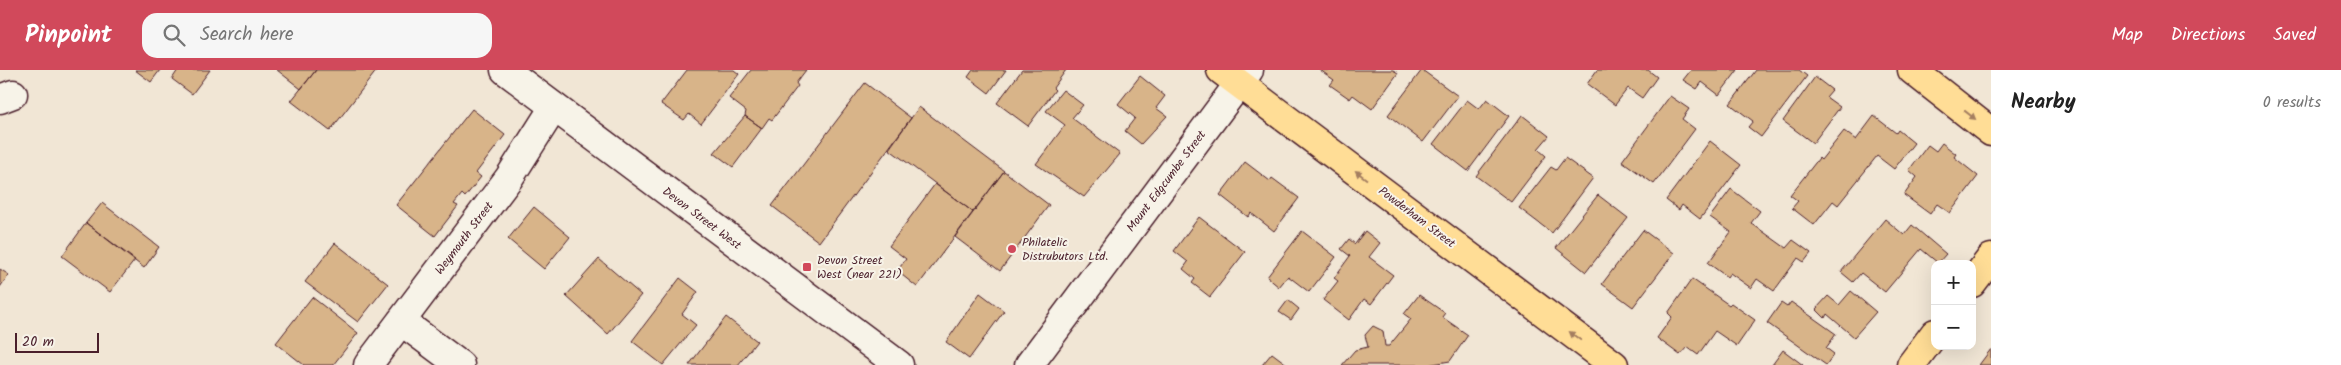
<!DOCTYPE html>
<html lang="en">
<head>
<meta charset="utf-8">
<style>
	body { margin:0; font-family:Kalam,sans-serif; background:#f6f6f6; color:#222 }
	.controls { position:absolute; right:15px; bottom:15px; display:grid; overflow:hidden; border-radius:10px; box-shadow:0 5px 20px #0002 }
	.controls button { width:45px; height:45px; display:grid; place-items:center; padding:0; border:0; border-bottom:1px solid #e0e0e0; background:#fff; color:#222; font:25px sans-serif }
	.scale { position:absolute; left:15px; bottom:12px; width:84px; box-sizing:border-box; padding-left:5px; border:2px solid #4a1f2b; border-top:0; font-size:14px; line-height:18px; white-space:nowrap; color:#4a1f2b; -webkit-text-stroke:4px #f7f3e8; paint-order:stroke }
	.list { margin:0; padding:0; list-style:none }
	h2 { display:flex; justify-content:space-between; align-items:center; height:65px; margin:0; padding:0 20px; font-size:21px }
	h2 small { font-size:16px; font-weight:400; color:#767676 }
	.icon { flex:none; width:28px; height:28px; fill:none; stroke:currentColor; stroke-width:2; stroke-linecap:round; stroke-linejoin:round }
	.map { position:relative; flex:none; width:1991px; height:295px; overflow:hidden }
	header { display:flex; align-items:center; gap:30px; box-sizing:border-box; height:70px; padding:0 25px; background:#d1495b; color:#fff }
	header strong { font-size:24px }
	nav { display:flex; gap:28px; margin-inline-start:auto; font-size:18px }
	.search { width:350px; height:45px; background:#f6f6f6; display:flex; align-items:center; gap:12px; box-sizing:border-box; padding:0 18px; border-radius:15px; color:#767676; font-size:19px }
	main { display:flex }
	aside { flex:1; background:#fff }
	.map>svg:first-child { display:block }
</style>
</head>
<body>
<header>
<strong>Pinpoint</strong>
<div class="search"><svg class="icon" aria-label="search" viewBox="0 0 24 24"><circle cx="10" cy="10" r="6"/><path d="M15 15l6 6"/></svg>Search here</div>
<nav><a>Map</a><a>Directions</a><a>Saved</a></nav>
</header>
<main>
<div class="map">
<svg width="1991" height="295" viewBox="0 0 1991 295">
	<rect width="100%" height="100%" fill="#f1e6d5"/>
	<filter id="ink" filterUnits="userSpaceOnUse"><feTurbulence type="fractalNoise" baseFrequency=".02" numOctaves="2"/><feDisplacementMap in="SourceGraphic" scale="10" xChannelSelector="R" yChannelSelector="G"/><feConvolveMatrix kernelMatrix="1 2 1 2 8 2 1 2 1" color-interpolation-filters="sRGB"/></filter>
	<g filter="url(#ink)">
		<path fill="#d8b489" stroke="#4a1f2b" d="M135,0H160L151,12Z
			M178,0H210L192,24L172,9Z
			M277,0H316L301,19Z
			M316,0H377L330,61L291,31Z
			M687,0H734L739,4L701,54L689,44L684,50L661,34Z
			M751,0H806L796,13L798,16L772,50L769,48L762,58L745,46L746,41L729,28Z
			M973,0H1006L989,23L968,7Z
			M1022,0H1066L1053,18L1055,20L1028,56L997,33Z
			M1320,0H1393L1398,3L1372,39L1353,25L1350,29L1330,15L1334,10Z
			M1422,0L1458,26L1423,72L1388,45Z
			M1597,0H1648L1657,7L1642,28L1628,18L1615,35L1587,14Z
			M1691,0H1738L1719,25L1702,12L1697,19L1683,10Z
			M1756,0H1799L1807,6L1761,67L1748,57L1753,51L1730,34Z
			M1140,6L1165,26L1156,38L1167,46L1141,74L1125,61L1135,48L1118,34Z
			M1815,7L1832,20L1826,27L1840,37L1813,73L1783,51Z
			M865,13L911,48L819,172L772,136Z
			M1063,20L1083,35L1072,48L1120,84L1084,127L1036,94L1065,55L1046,41Z
			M1670,26L1689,39L1682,49L1695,59L1654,114L1622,91Z
			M1487,29L1509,46L1468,101L1433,74L1467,30L1479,39Z
			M919,37L1004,101L973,142L889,79Z
			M472,39L505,65L476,103L481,107L465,127L462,124L454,134L458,136L435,166L396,135Z
			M1522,45L1549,66L1538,79L1546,86L1511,132L1476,106Z
			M745,46L762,58L733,97L714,83Z
			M1874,46L1896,63L1898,60L1914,73L1894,99L1877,86L1838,135L1833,131L1814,155L1792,138L1798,131L1790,125L1819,88L1821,90L1844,61L1856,70Z
			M1710,71L1741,95L1700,149L1682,135L1679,140L1666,130Z
			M1942,73L1956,84L1954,87L1978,106L1950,143L1937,134L1930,144L1904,125L1917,107L1909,100L1928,75L1936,81Z
			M1565,88L1593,108L1552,163L1519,138L1551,97L1556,100Z
			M1245,92L1270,111L1272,108L1299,128L1274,161L1251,143L1248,147L1220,125Z
			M1004,101L1049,135L1000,201L955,167Z
			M935,114L973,142L917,217L897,201L906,189L889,176Z
			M1731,119L1760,141L1751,153L1786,178L1793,170L1811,183L1804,192L1798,188L1774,221L1757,209L1751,218L1730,203L1727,207L1708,193L1731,162L1710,147Z
			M1598,125L1628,148L1586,202L1556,178Z
			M102,133L159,177L144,198L86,153Z
			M534,137L570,167L544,199L508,169Z
			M1199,147L1245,182L1210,227L1192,213L1195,209L1183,199L1188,192L1174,181Z
			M1885,149L1904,165L1912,155L1946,184L1938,193L1921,179L1885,222L1861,203L1853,212L1841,202Z
			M86,153L135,190L110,222L62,186Z
			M1643,160L1674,183L1633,237L1602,214Z
			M1302,161L1336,187L1309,222L1288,206L1279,217L1267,207Z
			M1365,161L1380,173L1369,187L1393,205L1371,234L1364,229L1349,250L1323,230L1338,211L1334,208L1350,186L1341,179L1349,169L1355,174Z
			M335,173L388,214L358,252L305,212Z
			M599,189L641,225L608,264L566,226Z
			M0,199L9,205L0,217Z
			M680,208L698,222L682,244L696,255L663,295L632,271Z
			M1692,209L1729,235L1731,233L1755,250L1737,276L1715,261L1698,285L1687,277L1680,285L1657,268L1672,247L1668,243Z
			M1851,221L1876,242L1854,267L1827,244L1825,248L1816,239L1828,226L1839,235Z
			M980,223L1004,241L969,289L946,272Z
			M1419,225L1445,243L1442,247L1468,265L1450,291L1427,295H1342L1355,280L1368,277L1365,265L1373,256L1383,261L1385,276H1389L1411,249L1404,244Z
			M312,227L358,263L333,295H304L276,273Z
			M1288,230L1299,239L1291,250L1279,242Z
			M1791,232L1836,264L1826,278L1834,284L1826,295L1767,253L1781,233L1787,237Z
			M726,247L757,271L738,295H689Z
			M1991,279V295H1979Z
			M1783,280L1803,295H1772Z
			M1272,283L1288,295H1262Z"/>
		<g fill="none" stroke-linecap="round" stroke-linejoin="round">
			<defs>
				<path id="street" d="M0,29L13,24
					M401,251L460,295
					M368,295L509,108L554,37
					M1029,295L1249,0"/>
				<path id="secondary" d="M505,0L899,295"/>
				<path id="primary" d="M1221,0L1614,295
					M1912,0L1991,62
					M1972,213L1991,188
					M1911,295L1935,263"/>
			</defs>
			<use href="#street" stroke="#4a1f2b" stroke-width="31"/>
			<use href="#secondary" stroke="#4a1f2b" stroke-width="31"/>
			<use href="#primary" stroke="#4a1f2b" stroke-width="31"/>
			<use href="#street" stroke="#f7f3e8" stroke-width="28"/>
			<use href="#secondary" stroke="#f7f3e8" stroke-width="28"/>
			<use href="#primary" stroke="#ffdd96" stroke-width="28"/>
		</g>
		<defs><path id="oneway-solid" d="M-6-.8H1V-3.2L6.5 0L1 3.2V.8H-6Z" transform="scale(1.25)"/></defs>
		<g fill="#a47e60">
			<use href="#oneway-solid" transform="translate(1970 45) rotate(38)"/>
			<use href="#oneway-solid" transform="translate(1361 105) rotate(-143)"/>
			<use href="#oneway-solid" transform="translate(1575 266) rotate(-143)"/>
		</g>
	</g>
	<g fill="#d1495b" stroke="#f7f3e8" stroke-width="2">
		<circle cx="1012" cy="179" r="5"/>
		<rect x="802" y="192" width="10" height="10" rx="2.5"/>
	</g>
	<g text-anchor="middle" stroke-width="4" stroke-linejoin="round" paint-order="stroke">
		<g font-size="12" fill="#4a1f2b" stroke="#f7f3e8">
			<text transform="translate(1166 111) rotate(-53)" y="4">Mount Edgcumbe Street</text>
			<text transform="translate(1417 147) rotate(37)" y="4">Powderham Street</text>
			<text transform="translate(702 148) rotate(37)" y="4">Devon Street West</text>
			<text transform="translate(464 168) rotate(-53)" y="4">Weymouth Street</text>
		</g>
		<g font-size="12" fill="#4a1f2b" stroke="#f7f3e8" text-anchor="start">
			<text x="1022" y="176">Philatelic<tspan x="1022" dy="14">Distrubutors Ltd.</tspan></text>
			<text x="817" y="194">Devon Street<tspan x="817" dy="14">West (near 221)</tspan></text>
		</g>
	</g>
</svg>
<div class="controls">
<button>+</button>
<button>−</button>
</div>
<div class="scale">20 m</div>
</div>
<aside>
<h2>Nearby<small>0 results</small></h2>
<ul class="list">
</ul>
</aside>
</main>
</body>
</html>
